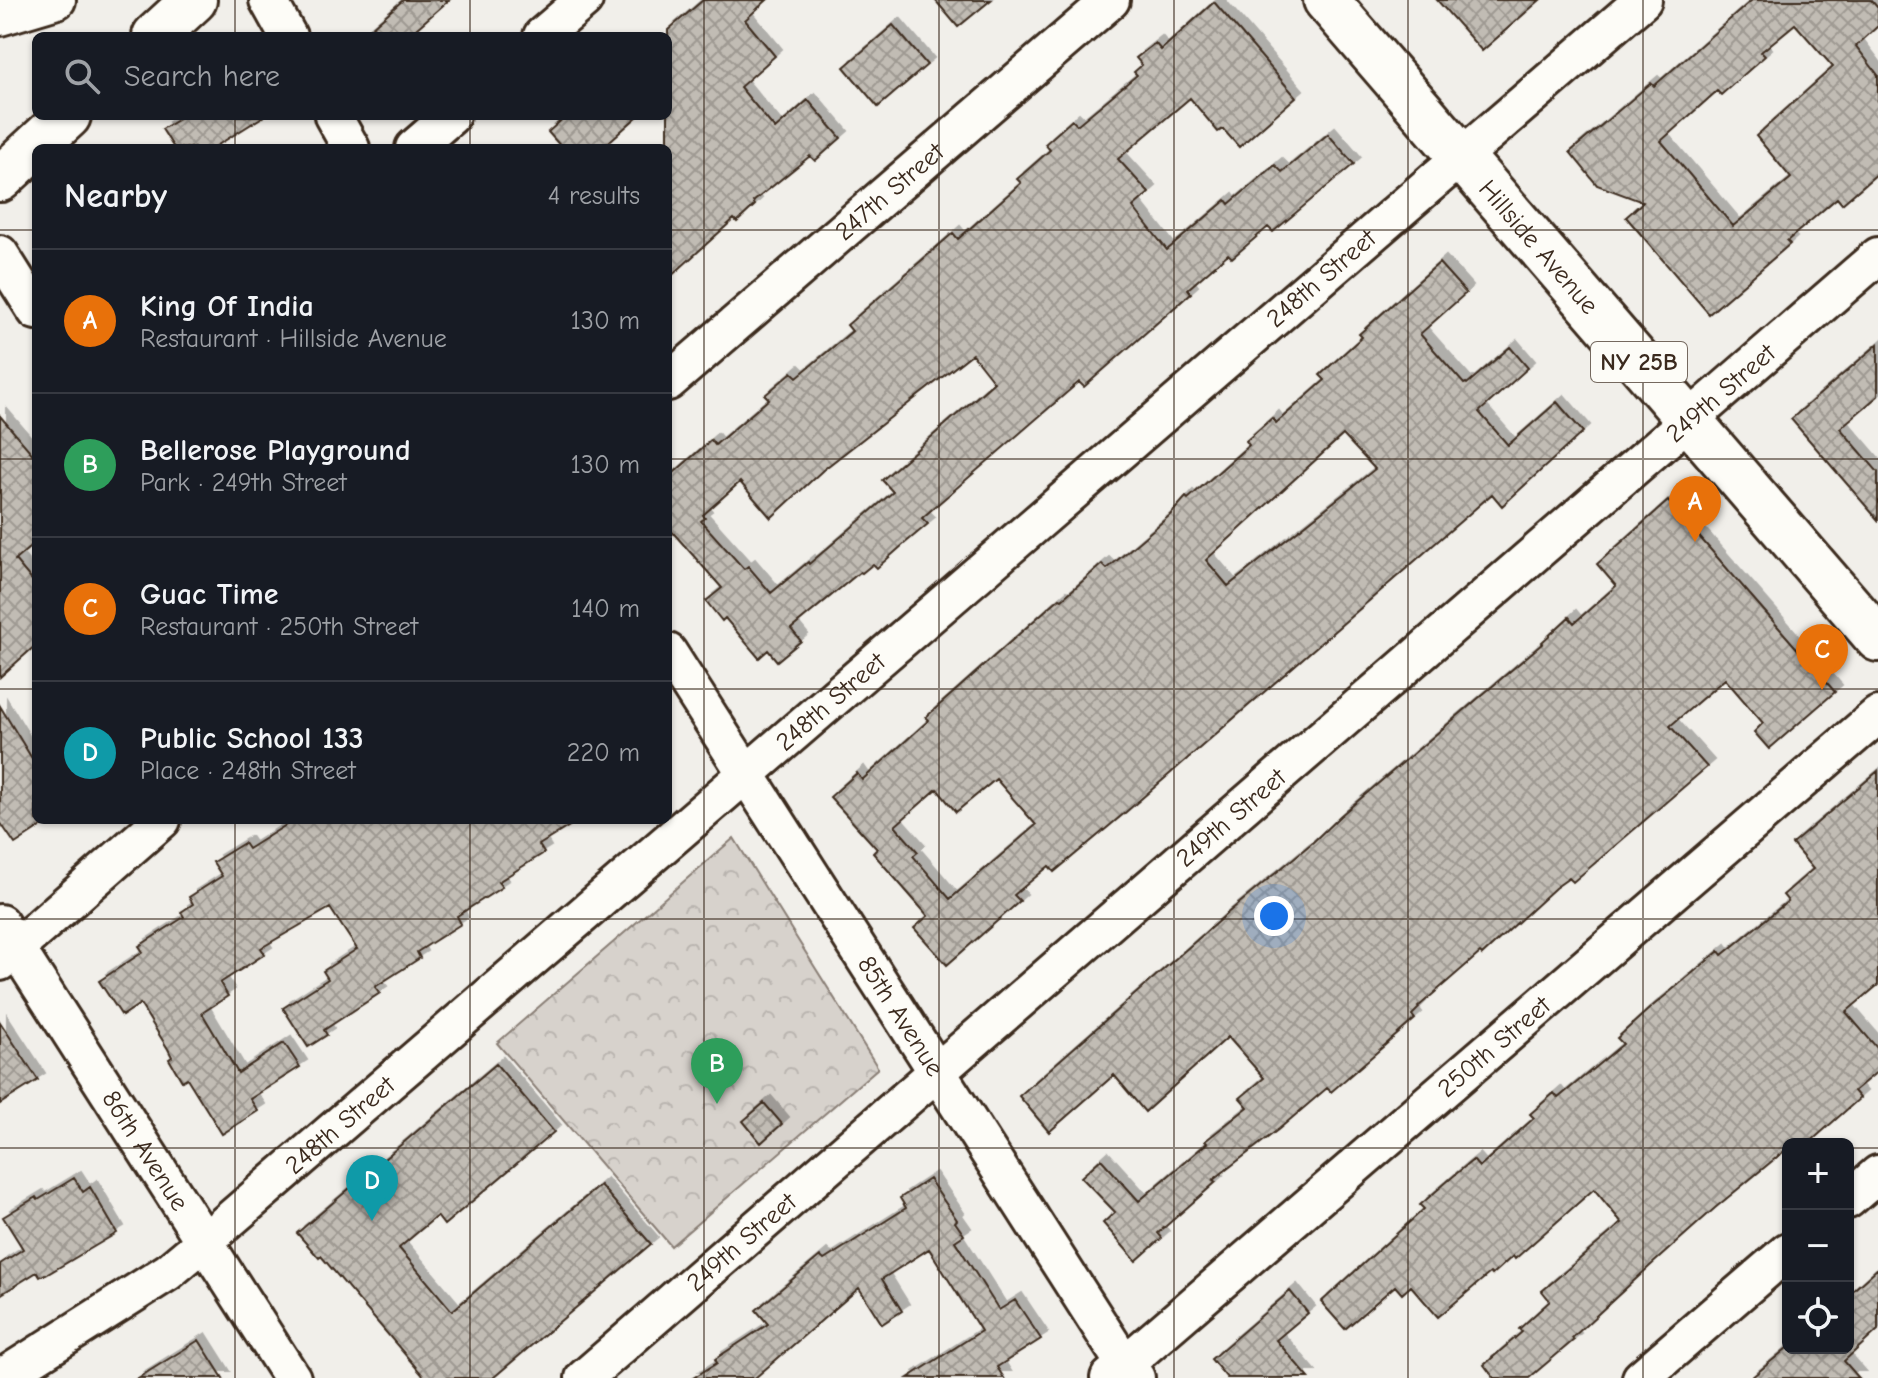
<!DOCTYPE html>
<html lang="en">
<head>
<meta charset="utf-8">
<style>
	body { margin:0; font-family:"Comic Neue",sans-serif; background:#20242c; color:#f1f3f6 }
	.controls { position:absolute; right:24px; bottom:24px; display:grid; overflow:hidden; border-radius:12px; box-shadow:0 2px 6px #0004 }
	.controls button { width:72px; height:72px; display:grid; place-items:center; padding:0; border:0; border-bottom:2px solid #363941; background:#171b24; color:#f1f3f6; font:40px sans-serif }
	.you { position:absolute; left:1274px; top:916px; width:28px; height:28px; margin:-20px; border:6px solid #fff; border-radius:50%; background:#1a73e8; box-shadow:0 0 0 12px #1a73e833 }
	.badge { display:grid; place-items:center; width:52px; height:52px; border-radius:50%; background:#ea580c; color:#fff; font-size:26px; font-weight:700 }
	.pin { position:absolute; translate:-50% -66px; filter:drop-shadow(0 2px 4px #0008) }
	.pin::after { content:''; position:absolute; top:42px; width:28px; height:24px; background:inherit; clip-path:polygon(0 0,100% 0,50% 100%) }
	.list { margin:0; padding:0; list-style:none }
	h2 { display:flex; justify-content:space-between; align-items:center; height:104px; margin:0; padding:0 32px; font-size:34px }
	h2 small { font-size:26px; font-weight:400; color:#9ea1a6 }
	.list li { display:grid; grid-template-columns:52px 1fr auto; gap:24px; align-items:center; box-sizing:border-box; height:144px; padding:0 32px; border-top:2px solid #363941 }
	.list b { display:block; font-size:30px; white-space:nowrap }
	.list p { margin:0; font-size:26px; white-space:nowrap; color:#9ea1a6 }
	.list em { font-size:26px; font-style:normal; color:#9ea1a6 }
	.icon { flex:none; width:44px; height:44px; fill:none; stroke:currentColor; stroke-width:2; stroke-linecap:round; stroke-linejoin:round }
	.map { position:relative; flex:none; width:1878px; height:1378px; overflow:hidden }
	.search { position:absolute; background:#171b24; box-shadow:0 2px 6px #0004; left:32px; top:32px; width:640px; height:88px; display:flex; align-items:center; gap:20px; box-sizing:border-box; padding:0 28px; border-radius:12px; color:#9ea1a6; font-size:30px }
	.panel { position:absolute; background:#171b24; box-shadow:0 2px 6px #0004; left:32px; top:144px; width:640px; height:680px; border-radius:12px }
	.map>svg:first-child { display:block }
</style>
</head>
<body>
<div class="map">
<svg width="1878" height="1378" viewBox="0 0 1878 1378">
	<defs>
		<pattern id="park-crowns" width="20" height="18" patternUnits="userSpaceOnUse" patternTransform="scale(2)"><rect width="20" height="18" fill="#d7d2cc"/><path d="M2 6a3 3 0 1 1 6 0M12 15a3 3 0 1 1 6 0" fill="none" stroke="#b9b4af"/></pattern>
		<pattern id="building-cross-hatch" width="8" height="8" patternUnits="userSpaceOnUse" patternTransform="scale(2)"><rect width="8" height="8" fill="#c1bcb4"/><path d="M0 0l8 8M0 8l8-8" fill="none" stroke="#9e9992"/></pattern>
		<filter id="shadow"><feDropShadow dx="7" dy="-7" stdDeviation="0" flood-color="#0004"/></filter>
	</defs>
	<rect width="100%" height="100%" fill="#f1efea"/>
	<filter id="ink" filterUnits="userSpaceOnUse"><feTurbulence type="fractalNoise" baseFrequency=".0125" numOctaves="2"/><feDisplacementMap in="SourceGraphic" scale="16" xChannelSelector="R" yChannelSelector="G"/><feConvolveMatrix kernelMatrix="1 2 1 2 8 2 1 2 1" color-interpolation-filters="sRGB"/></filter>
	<g filter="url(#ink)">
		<path fill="url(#park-crowns)" stroke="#897e75" stroke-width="2" d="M734,838L878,1068L671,1246L497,1043Z"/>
		<path fill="url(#building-cross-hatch)" stroke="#3b2a1e" stroke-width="2" fill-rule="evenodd" filter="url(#shadow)" d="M403,0H449L408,36H362Z
			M703,0H767L745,20L775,56L740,87L775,129L808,100L841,138L815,161L810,156L753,202L755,205L737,222L734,219L668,279V30Z
			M935,0H991L958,27Z
			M1437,0H1540L1482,51Z
			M1752,0H1871L1878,8V26L1856,46L1878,75V173L1842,204L1837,198L1787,241L1790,244L1709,314L1626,217L1643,202L1597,185L1570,152L1651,83L1654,86ZM1795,24L1833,67L1756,136L1791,178L1733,226L1661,141L1717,91L1721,95L1765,56L1761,52Z
			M1214,2L1296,97L1239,147L1223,129L1218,132L1190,98L1118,159L1149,193L1133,207L1167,250L1226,200L1229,204L1275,165L1282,172L1328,134L1354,164L1273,232L1268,227L1232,258L1228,254L1188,289L1191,293L1084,387L1079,382L922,518L928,524L904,544L877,568L873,564L862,573L860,572L791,629L801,641L777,661L768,650L759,658L725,618L722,621L706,601L722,588L668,527V478L711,440L715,445L769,399L765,395L792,372L797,377L852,331L847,325L953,233L958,239L1021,183L1017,179L1050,150L1045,144L1072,120L1077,125L1137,75L1134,72L1142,65L1136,58L1155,43L1161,50ZM972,354L994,382L882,480L893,492L809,564L808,562L771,593L748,566L744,569L701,521L705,518L703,515L740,482L771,518L823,470Z
			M893,25L927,65L878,107L844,67Z
			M184,116H264L213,148H174L162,129Z
			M566,116H638L602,148H562L548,132Z
			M1439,263L1466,293L1420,334L1464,384L1466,383L1467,384L1510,347L1528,368L1479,412L1508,445L1557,402L1583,432L1502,506L1492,494L1126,812L1054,872L1049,866L1014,895L1020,901L947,965L914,928L928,916L873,853L877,849L830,797L857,773L862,780L929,720L926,717L1047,609L1060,598L1062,599L1102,564L1107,569L1169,516L1186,497L1188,499L1249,445L1246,441L1272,418L1276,423L1325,380L1320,375L1362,337L1359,334ZM1343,435L1375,469L1228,586L1206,560ZM996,779L1036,825L950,899L913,856L918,852L895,826L937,789L956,812Z
			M1878,344V396L1840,428L1878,472V520L1791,419Z
			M0,416L36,458V542L15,560L36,585V645L0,677Z
			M1668,501L1835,692L1769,749L1754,732L1763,723L1725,679L1670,726L1707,767L1573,882L1569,878L1555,888L1482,955L1480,953L1418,1007L1419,1008L1412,1015L1415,1019L1331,1092L1327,1088L1279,1129L1213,1180L1216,1182L1158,1233L1162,1238L1136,1261L1103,1223L1115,1212L1081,1177L1101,1159L1139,1201L1207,1143L1205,1141L1248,1107L1240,1098L1264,1078L1228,1037L1145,1112L1114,1075L1049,1132L1019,1096L1231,910L1313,842L1340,816L1543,643L1542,642L1569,617L1574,623L1616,586L1597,564Z
			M0,706L36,765V820H41L44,825L15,844L0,822Z
			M1878,771V985L1846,1012L1878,1049V1071L1854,1091L1860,1098L1808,1144H1788V1148L1715,1208L1650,1266L1572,1338L1574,1340L1529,1378H1494L1484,1365L1522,1332L1519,1329L1550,1301L1542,1291L1622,1223L1594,1189L1515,1259L1513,1256L1492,1275L1490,1273L1438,1317L1411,1286L1402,1294L1395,1286L1345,1329L1321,1302L1424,1209L1420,1205L1457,1173L1473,1160L1479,1167L1534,1118L1530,1114L1554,1093L1558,1098L1623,1044L1617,1038L1649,1009L1719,951L1722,955L1788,901L1783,895L1813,869L1792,844Z
			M294,820H579L539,845L544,853L498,882L502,887L457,916L461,924L417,952L420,958L375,987L380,993L324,1030L327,1035L308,1047L283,1008L328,979L323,971L357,949L330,908L261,948L265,954L220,983L228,996L202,1013L238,1073L284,1043L300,1067L250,1099L258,1111L222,1134L187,1078L182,1081L169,1059L172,1057L168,1049L140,1004L122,1016L99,981L143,952L139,946L184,917L181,912L193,904L189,897L222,876L213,862L244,843L248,849Z
			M0,1022L38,1080L0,1104Z
			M496,1064L554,1132L444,1225L437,1216L399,1248L452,1311L600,1185L651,1244L493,1378H425L321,1256L319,1258L297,1233Z
			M764,1103L782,1124L761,1143L743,1121Z
			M74,1178L83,1192L90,1187L117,1233L46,1275L45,1274L40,1277L37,1272L0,1295V1264L23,1249L3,1217L36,1197L38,1200Z
			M929,1179L957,1220L955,1222L964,1235L955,1241L999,1310L1015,1300L1041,1339L997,1367L1004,1378H908L981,1331L929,1249L882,1279L902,1311L882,1324L859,1288L755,1378H693L717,1363L715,1359L768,1324L756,1310L820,1256L824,1260L906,1208L900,1198Z
			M1878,1268V1330L1844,1361L1859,1378H1751L1787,1348H1848V1295Z
			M1290,1291L1308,1313L1276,1340L1309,1378H1227L1211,1359Z
			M199,1340L223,1378H138Z"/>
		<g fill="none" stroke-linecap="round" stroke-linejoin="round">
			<defs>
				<g id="street">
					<path d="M268,0L288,36"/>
					<path d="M0,17L57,0"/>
					<path d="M542,36L584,0"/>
					<path d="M333,116L351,148"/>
					<path d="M414,148L451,116"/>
					<path d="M0,254L36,311"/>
					<path id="s1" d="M668,382L1111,0"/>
					<path id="s2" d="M668,652L1125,1365L1136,1378"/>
					<path id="s3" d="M0,923L292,1378"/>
					<path d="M0,962L162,820"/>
					<path d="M1848,1200L1878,1174"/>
					<path id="s4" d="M1,1378L168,1272L205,1241L1643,0"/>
					<path id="s5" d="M584,1378L1878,256"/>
					<path id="s6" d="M1109,1378L1878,715"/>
					<path d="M1641,1378L1788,1251"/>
				</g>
				<path id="secondary" d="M155,36L194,0
					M0,179L68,116"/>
				<g id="primary">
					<path id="s7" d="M1326,0L1878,639"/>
				</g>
			</defs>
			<use href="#street" stroke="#3b2a1e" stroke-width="42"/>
			<use href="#secondary" stroke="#3b2a1e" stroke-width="50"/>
			<use href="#primary" stroke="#3b2a1e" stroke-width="50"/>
			<use href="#street" stroke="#fdfcf7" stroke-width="36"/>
			<use href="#secondary" stroke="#fdfcf7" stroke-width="44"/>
			<use href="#primary" stroke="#fdfcf7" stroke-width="44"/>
		</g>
	</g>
	<path fill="none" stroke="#3b2a1e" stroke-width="2" stroke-opacity="0.55" d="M235,0V36M470,0V36M704,0V1378M939,0V1378M1174,0V1378M1408,0V1378M1643,0V1378M235,116V148M470,116V148M0,230H36M668,230H1878M0,459H36M668,459H1878M0,689H36M668,689H1878M235,820V1378M470,820V1378M0,919H1878M0,1148H1788M1848,1148H1878"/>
	<g text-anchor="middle" stroke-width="7" stroke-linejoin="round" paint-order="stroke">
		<rect fill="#fdfcf7" stroke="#75695f" stroke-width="2" x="1591" y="342" width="96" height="40" rx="6"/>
		<g font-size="24" font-weight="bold" fill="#3b2a1e">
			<text x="1639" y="370">NY 25B</text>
		</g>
		<g font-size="26" fill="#3b2a1e" stroke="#fdfcf7">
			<text dy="9" stroke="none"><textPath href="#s1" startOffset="292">247th Street</textPath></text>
			<text dy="9" stroke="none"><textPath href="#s7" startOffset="326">Hillside Avenue</textPath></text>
			<text dy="9" stroke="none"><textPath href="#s4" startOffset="1720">248th Street</textPath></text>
			<text dy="9" stroke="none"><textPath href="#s5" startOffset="1504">249th Street</textPath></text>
			<text dy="9" stroke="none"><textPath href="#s4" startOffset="1072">248th Street</textPath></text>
			<text dy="9" stroke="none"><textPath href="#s5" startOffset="856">249th Street</textPath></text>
			<text dy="9" stroke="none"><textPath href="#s2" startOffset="432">85th Avenue</textPath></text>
			<text dy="9" stroke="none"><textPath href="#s6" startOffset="508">250th Street</textPath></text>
			<text dy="9" stroke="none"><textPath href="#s4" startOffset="424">248th Street</textPath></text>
			<text dy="9" stroke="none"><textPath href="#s3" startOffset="270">86th Avenue</textPath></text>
			<text dy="9" stroke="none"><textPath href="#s5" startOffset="208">249th Street</textPath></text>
		</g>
	</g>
</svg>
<div class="controls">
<button>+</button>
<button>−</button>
<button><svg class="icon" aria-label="locate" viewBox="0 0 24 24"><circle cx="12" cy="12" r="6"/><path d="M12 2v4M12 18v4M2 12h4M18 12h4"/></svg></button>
</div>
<div class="you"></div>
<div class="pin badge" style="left:1695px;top:542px;background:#e8710a">A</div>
<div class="pin badge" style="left:717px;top:1104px;background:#2e9e5b">B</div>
<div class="pin badge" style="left:1822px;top:690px;background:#e8710a">C</div>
<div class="pin badge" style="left:372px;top:1221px;background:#0f9aa8">D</div>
<div class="search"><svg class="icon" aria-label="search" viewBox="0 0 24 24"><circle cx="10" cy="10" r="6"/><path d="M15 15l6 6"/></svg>Search here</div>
<section class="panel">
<h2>Nearby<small>4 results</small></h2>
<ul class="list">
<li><span class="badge" style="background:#e8710a">A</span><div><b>King Of India</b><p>Restaurant · Hillside Avenue</p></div><em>130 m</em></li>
<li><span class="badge" style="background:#2e9e5b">B</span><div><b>Bellerose Playground</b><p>Park · 249th Street</p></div><em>130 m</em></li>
<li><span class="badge" style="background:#e8710a">C</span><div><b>Guac Time</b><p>Restaurant · 250th Street</p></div><em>140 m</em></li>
<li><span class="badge" style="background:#0f9aa8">D</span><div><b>Public School 133</b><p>Place · 248th Street</p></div><em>220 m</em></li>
</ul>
</section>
</div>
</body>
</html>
